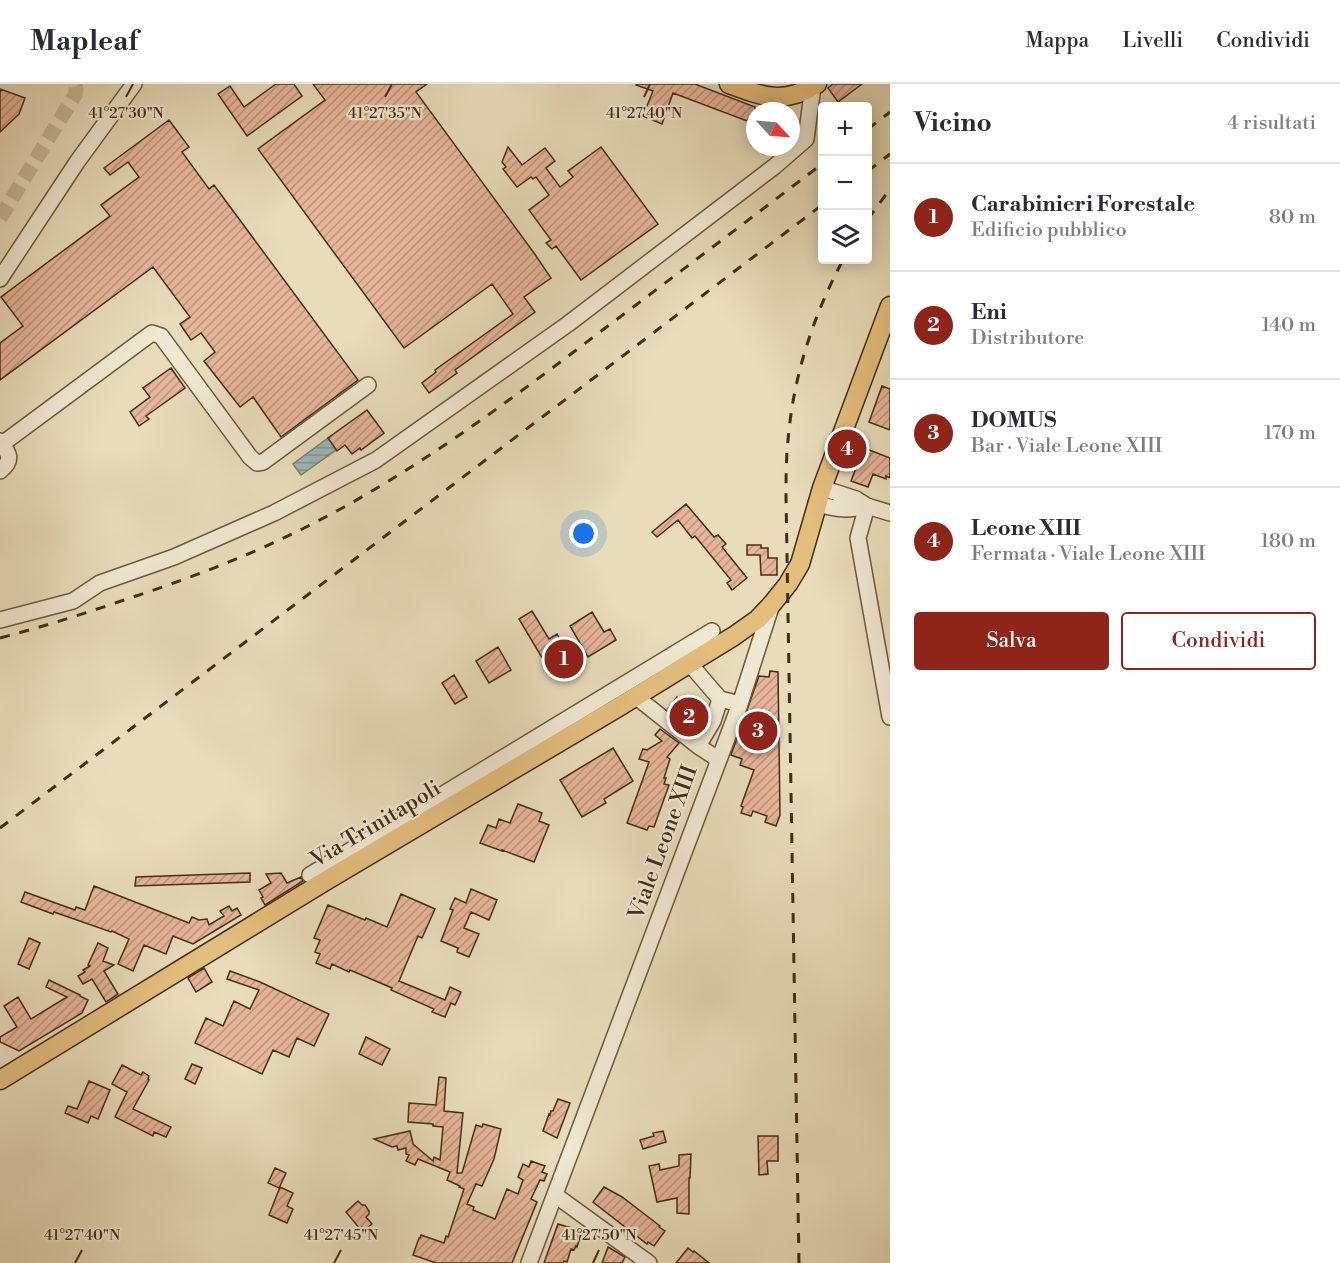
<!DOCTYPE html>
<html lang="it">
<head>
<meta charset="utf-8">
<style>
	body { margin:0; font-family:"Libre Bodoni",serif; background:#f7f7f7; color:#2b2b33 }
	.controls { position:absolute; right:18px; top:18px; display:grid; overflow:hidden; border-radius:6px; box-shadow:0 3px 15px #0003 }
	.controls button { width:54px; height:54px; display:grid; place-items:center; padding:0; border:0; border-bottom:2px solid #e1e1e2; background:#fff; color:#2b2b33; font:30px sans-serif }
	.compass { position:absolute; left:746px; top:18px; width:54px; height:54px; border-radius:50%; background:#fff; box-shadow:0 3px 15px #0003; rotate:116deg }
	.you { position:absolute; left:584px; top:450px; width:21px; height:21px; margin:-15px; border:4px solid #fff; border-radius:50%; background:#1a73e8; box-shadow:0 0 0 9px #1a73e833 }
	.badge { display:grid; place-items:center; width:39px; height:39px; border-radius:50%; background:#8f2418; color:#fff; font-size:20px; font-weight:700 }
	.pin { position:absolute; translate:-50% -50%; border:3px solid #fff; box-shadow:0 2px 6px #0006 }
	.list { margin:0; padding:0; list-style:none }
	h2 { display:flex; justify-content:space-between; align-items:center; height:78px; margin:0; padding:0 24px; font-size:26px }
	h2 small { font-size:20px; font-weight:400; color:#7c7c81 }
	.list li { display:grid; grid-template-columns:39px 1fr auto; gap:18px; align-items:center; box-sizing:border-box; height:108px; padding:0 24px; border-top:2px solid #e1e1e2 }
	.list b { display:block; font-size:22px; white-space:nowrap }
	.list p { margin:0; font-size:20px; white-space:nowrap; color:#7c7c81 }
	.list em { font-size:20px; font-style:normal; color:#7c7c81 }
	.actions { display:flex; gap:12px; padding:18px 24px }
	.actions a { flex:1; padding:14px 0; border:2px solid #8f2418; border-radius:6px; text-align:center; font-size:21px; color:#8f2418 }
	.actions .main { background:#8f2418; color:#fff }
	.icon { flex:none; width:33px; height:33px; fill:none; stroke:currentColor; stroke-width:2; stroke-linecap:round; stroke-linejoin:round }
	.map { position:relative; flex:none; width:890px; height:1179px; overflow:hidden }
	header { display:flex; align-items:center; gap:36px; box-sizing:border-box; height:84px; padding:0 30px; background:#fff; border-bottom:2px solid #e1e1e2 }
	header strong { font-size:28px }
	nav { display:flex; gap:33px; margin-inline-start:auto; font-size:21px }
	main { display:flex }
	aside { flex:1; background:#fff }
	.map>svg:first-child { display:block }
</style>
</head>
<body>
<header>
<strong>Mapleaf</strong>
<nav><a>Mappa</a><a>Livelli</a><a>Condividi</a></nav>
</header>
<main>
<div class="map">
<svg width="890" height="1179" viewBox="0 0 890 1179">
	<defs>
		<pattern id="water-rules" width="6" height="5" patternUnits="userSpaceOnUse" patternTransform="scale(1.5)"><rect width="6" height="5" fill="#9bb9ba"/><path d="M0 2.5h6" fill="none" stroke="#809796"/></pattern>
		<pattern id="building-hatch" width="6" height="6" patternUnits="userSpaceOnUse" patternTransform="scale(1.5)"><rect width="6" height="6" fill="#e7b59a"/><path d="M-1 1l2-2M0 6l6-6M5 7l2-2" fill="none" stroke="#bd947c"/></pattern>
	</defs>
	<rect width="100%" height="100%" fill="#e8dcba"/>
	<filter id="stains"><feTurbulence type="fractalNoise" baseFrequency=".00333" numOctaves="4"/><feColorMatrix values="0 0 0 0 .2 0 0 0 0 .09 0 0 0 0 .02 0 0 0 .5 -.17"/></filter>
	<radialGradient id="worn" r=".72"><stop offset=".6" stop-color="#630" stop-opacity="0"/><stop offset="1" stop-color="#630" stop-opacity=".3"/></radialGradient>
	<path fill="url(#water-rules)" stroke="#778176" stroke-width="1.5" d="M328,354L336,366L301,391L293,380Z"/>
	<path fill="url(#building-hatch)" stroke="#422e10" stroke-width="1.5" d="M276,0H294L302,12L247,52L218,10L230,2L244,23Z
		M313,0H427L416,8L534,169L551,194L524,213L535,228L455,286L457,289L429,309L422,299L436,288L435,286L513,230L492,200L404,264L258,65L325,16Z
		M637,0H695L755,23V40L673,9L662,40L643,32L653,7L636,1Z
		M833,0H862L838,18L828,4Z
		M0,5L25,14L19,30L0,48Z
		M169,36L189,63L182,68L209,105L214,101L358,296L281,353L253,313L240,323L204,277L215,268L201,249L191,256L180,240L190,233L153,183L0,296V259L23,242L1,213L110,132L101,121L139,93L128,78L110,91L104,84Z
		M508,63L522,81L545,64L555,77L546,84L560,103L573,93L568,87L601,63L658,140L581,196L556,162L552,165L546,159L551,156L529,126L549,111L536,93L533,95L531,93L517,103L503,85L506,83L502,78Z
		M171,284L185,304L146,332L149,335L139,342L130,328L150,313L143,304Z
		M882,302L890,305V346L869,338Z
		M367,326L384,349L361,366L360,364L352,370L345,361L337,367L328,354Z
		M859,362L890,374V394L886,392V395L873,390L868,403L851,397L860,374L855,372Z
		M686,420L714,453L718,451L726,460L722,463L747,494L732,506L727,499L731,496L695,452L692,454L678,436L657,453L652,448Z
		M747,461H761V464H768V474H777V491H761L760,471H747Z
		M532,527L549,555L557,550L575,581L554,594L519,535Z
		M592,528L604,548L610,545L616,556L588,573L570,542Z
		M498,563L511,586L489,599L476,577Z
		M770,587L778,588L780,731L776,742L765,738L767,732L753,727L751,732L741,729L743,723L741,722L754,686L740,681L742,675L731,671L759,592L769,593Z
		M454,591L467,613L455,620L442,599Z
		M677,613L703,635L694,646L668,625Z
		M660,645L679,659L667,673L670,675L664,694H666L664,700L669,701L654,743L649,742L647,746L627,739L649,678L639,675L643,665L647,666L662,657L655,651Z
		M613,664L633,697L604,715L606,719L582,733L560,696Z
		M518,720L542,729L539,737L549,741L534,778L502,766V767L480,759L488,741L496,744L499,735L510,739Z
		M250,789V798L135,802L136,793Z
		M281,789L287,799L301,793L303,797L265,821L261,814L263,813L259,806L271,799L266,790Z
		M94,802L189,839L192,833L199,836L207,835L209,841L224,832L220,827L229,822L232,827L237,824L241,831L193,860L173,852L166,870L144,861L133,887L118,880L129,855L112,847L111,848L54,828L53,830L21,818L25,808L75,826L76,823L85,826Z
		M471,805L497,816L489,836L471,828L464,844L479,850L469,873L457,868L458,864L441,857L453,826L450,825L455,814L466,819Z
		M401,810L435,825L422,854L418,852L399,897L445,916L450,903L461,908L455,921L451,919L445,933L432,928L434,925L391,906L392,904L350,886L349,888L332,880L330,885L316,879L320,870L315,868L320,856L314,854L328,821L365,836L366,834L387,843Z
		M29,854L40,859L29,885L18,880Z
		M98,859L108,864L103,877L114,881L104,887L118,910L106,918L92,895L83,900L78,892L85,888L83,886L90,882L88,881Z
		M204,884L212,898L196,908L188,894Z
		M230,887L260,898L329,930L314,962L297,954L289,973L273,966L262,990L195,959L206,934L223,942L234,917L250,925L259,906L227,895Z
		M49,896L80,911V912L88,916L82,929L19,967L0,958V953L17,943L4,922L18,913L31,935L67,913L46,903Z
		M366,953L390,965L382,981L359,970Z
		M192,980L202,984L195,1000L185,995Z
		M122,981L141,991L143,988L149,992L148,995L149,996L133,1025L171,1043L166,1053L154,1048L153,1052L115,1033L127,1008L112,1000Z
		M439,993L446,994L444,1027L463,1029L457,1089H462L476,1041L482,1043L483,1040L501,1045L494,1075L482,1102L476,1100L467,1120L474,1123L473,1126L495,1135L507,1105L518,1110L523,1096L518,1093L523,1080L529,1083L531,1077L545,1082L542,1088L547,1090L544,1097L540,1096L531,1115L537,1118L512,1179H436L413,1171L419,1154H420L421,1151L444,1159L446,1152L448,1153L464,1105L459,1103L460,1102L447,1096L450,1088L418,1075L415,1081L406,1077L409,1071L406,1070V1064L398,1066L397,1062L392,1063L374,1055L410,1047L413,1060L433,1077L434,1073L440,1076L443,1043L433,1042V1040L408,1038L409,1019L436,1021Z
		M89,997L110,1006L98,1035L91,1032L88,1039L65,1029L68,1022L77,1025Z
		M558,1015L570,1019L557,1054L543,1047L549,1030L550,1031L551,1027H553Z
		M663,1047L666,1058L643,1065L640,1056L654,1052L653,1049Z
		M758,1052H778V1077H767L768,1090L759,1091Z
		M691,1070L690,1094H689V1130L677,1129V1114L657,1118L649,1082L659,1080L660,1086L679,1082V1071Z
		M275,1084L286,1089L279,1104L268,1099Z
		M280,1103L293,1109L287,1122L293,1125L287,1139L269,1131Z
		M604,1103L622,1113L660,1142L659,1143L665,1147L654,1162L648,1158L647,1160L593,1118Z
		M358,1117L362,1121H365L369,1127V1130L366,1133L372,1140L365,1146L362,1143L360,1145L346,1128Z
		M558,1140L582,1147L577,1163L576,1162L574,1166L571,1165L567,1178L564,1177L563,1179H544Z
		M608,1163L625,1173L622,1179H602Z
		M688,1164L693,1168L694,1167L709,1179H676Z"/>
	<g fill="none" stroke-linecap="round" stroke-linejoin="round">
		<path stroke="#c7b998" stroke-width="15" stroke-dasharray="15 8" stroke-linecap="butt" d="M0,134L75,11L76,4L74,0"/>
		<defs>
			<path id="minor" d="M0,195L77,78L134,0
				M0,357C9,369 14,376 0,387
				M2,360L152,249L161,252L250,373L257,379L263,378L368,301
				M822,404L856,415L867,422L890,429
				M817,420C837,425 847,427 867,422
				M867,422L858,454L890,633
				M0,536L73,517L100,499L174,473L274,429L376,376L568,240L775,82L806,55L813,2
				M689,579L720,615L740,620
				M635,612L698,662L718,675
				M698,662L713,637L720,615
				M310,791L712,547
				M555,1111L649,1179
				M529,1179L740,620L772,520"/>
			<path id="major" d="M729,0C764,13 784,21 817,0
				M0,996L327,796L617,624L734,552L758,535L772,520L788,500L800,480L822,404L890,222"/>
		</defs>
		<use href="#minor" stroke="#6c5a3a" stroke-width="18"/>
		<use href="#major" stroke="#422e10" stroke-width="21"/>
		<use href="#minor" stroke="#f0e8d2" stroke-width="15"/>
		<use href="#major" stroke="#e4be7d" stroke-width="18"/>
		<path stroke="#422e10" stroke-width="3" stroke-dasharray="10 10" stroke-linecap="butt" d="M868,45L890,28
			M868,87L890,70
			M868,135L890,105
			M0,554C42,543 83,530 124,516C188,495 252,471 312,440C414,388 505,320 596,251C672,194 747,137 822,80
			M0,744L822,121
			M799,1179L786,412C786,394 786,375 788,357C793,293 813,232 843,176"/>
	</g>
	<path fill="none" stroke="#422e10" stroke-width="2" d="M126,13L133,0M385,13L392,0M644,13L650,0M75,1179L82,1166M334,1179L341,1166M593,1179L599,1166"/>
	<g text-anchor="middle" stroke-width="4.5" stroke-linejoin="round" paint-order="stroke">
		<g font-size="22" fill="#422e10" stroke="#f0e8d2">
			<text transform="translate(375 739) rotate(-31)" y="8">Via Trinitapoli</text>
			<text transform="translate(662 758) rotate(-70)" y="8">Viale Leone XIII</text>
		</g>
	</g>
	<g font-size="15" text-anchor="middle" fill="#422e10" stroke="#f0e8d2" stroke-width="4.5" stroke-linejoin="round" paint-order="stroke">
		<text x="126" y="34">41°27'30"N</text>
		<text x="385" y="34">41°27'35"N</text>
		<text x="644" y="34">41°27'40"N</text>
		<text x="82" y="1156">41°27'40"N</text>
		<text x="341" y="1156">41°27'45"N</text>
		<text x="599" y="1156">41°27'50"N</text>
	</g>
	<rect width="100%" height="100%" filter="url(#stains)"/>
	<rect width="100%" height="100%" fill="url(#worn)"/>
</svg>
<div class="controls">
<button>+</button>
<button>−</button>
<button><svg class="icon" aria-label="layers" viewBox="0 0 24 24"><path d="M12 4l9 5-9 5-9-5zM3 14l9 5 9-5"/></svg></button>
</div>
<svg class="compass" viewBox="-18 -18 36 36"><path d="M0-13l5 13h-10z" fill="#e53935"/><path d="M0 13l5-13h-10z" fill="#7c7c81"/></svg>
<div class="you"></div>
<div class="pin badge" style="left:564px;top:575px">1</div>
<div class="pin badge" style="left:689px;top:633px">2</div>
<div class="pin badge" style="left:758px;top:647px">3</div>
<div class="pin badge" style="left:847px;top:365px">4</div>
</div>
<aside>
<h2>Vicino<small>4 risultati</small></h2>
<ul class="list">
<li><span class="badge">1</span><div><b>Carabinieri Forestale</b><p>Edificio pubblico</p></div><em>80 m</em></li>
<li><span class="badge">2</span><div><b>Eni</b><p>Distributore</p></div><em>140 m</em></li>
<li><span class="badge">3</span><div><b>DOMUS</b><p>Bar · Viale Leone XIII</p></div><em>170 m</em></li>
<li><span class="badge">4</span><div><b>Leone XIII</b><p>Fermata · Viale Leone XIII</p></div><em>180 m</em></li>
</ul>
<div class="actions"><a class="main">Salva</a><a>Condividi</a></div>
</aside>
</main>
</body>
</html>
